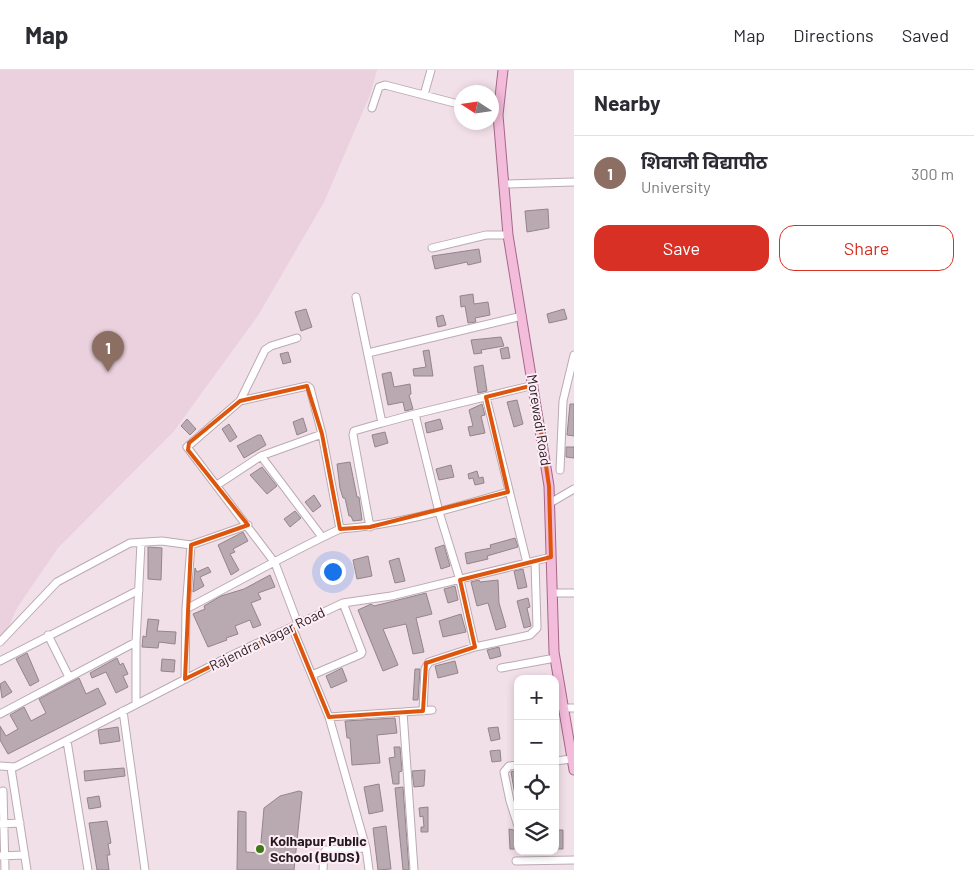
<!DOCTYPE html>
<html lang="en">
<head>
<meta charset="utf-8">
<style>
	body { margin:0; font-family:Barlow,"Noto Sans Devanagari",sans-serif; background:#f2f2f3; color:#2b2b33 }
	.controls { position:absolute; right:15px; bottom:15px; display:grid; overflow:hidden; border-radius:10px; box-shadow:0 2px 8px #0003 }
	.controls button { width:45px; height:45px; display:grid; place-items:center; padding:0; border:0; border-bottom:1px solid #e1e1e2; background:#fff; color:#2b2b33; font:25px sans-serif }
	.compass { position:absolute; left:454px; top:15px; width:45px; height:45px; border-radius:50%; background:#fff; box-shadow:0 2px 8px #0003; rotate:282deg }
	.you { position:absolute; left:332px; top:501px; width:18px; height:18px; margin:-12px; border:4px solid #fff; border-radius:50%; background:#1a73e8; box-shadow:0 0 0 8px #1a73e833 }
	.badge { display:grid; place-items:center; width:32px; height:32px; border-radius:50%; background:#d93025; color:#fff; font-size:16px; font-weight:700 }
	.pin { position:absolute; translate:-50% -41px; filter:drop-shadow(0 1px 2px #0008) }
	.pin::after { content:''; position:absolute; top:26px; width:18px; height:15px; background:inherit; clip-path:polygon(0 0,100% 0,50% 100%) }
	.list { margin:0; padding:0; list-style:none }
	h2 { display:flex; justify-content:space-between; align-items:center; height:65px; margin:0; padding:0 20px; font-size:21px }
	h2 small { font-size:16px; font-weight:400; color:#7c7c81 }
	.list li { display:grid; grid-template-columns:32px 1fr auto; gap:15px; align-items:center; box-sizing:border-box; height:75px; padding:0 20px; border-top:1px solid #e1e1e2 }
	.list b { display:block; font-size:19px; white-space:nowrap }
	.list p { margin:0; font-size:16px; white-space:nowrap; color:#7c7c81 }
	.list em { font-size:16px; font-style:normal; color:#7c7c81 }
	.actions { display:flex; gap:10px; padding:15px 20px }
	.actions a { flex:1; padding:11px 0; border:1px solid #d93025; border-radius:15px; text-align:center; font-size:18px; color:#d93025 }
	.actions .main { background:#d93025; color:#fff }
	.icon { flex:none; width:28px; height:28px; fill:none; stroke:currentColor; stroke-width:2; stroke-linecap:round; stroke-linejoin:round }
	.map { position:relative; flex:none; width:574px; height:800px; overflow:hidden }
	header { display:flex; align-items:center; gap:30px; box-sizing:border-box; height:70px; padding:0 25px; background:#fff; border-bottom:1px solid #e1e1e2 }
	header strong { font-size:24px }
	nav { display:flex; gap:28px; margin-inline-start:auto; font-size:18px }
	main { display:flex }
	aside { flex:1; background:#fff }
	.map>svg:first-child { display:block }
</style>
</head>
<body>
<header>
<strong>Map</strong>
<nav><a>Map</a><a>Directions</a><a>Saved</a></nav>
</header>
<main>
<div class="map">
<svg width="574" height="800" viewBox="0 0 574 800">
	<rect width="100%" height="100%" fill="#f2e0e9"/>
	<path fill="#ead1dd" d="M0,0H377L370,25L324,132L259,244L174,361L58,478L17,538L0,576Z"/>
	<path fill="#b9a9b1" stroke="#94848b" d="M548,139L549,158L527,162L525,141Z
		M479,179L481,192L468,195L467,192L435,199L432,186Z
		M473,224L474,234L488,232L490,245L475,248L476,252L468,253L465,236L461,237L460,226Z
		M306,239L312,257L301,261L295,242Z
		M564,239L567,249L549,253L547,244Z
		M443,245L446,255L438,257L436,247Z
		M501,267L504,276L481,280L482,283L474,284L471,270Z
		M508,277L510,288L502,289L500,279Z
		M429,280L433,306H414L413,299L426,297L423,281Z
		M288,282L291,292L283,294L280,284Z
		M483,295L487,321L478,323L474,297Z
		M391,302L394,317L410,314L411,324L409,325L413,339L405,341L403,332L388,335L382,304Z
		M517,330L523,354L514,357L507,332Z
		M482,334L485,345L481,346L485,363L470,366L468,357L473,356L469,340Z
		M570,334H574V366L567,365Z
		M303,348L307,361L297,365L293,352Z
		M187,349L196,359L190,365L181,356Z
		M440,349L443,359L427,363L425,353Z
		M229,354L237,367L230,372L222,359Z
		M385,362L388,373L375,377L372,365Z
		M258,365H261L266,375L244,388L237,376Z
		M566,377H574V388L566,387Z
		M350,392L357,427H359L362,450L353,451L351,446H349L345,428H343L340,418L337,394Z
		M451,395L454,407L439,410L436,399Z
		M262,397L277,416L267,424L250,405Z
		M477,401L479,408L483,407L484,413L475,415L473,408L469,409L468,404Z
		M314,425L321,436L313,442L305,432Z
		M295,441L301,448L290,457L284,449Z
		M243,462L248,471L233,479L235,482L230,484L239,500L231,505L218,475Z
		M515,468L518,477L487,486L488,489L467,494L465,483L491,478L490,475Z
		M444,475L450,496L441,499L435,478Z
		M148,477L162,478L161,510L148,509Z
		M368,486L372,506L357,509L353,490Z
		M399,488L405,511L395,513L389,491Z
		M208,497L211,502L200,507L204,516L193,522L195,498L197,502Z
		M523,499L527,517L518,519L514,501Z
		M270,505L275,517L258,523L261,529L251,533L261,555L253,558L250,550L235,556L238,564L226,568L227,570L208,577L193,544L205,539L204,536L221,526L244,519Z
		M479,510L480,512L498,510L499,533L506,557L496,560L488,533L477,536L471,512Z
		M455,516L458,530L448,533L444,519Z
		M426,523L432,544L416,548L424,582L413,584L406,554L383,559L398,595L383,601L358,540L371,534L374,536Z
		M528,528L530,537L527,538L531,556L524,558L517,531Z
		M461,544L466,562L443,567L439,551Z
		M148,549L159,550L157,561L176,562L175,574L159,572L158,578L142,577L143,566L146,567Z
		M499,577L501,586L490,589L487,580Z
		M27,583L39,611L30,616L16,589Z
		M117,588L120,595L123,593L128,604L123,606L128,617L116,623L106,602L92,608L90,603Z
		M162,589L175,590L174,602L161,601Z
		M455,591L458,603L438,608L435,596Z
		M342,598L347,611L331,618L326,606Z
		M415,599H420L418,630H413Z
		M79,608L86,624L98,618L106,634L8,684L0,670V656L6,666L18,659L10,645L24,637L31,651L46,643L39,629Z
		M5,611L12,622L2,628L0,614Z
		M395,648L397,663L377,665L380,693L352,695L350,668H347L345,651Z
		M118,657L120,671L100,674L98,660Z
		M498,657L500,669L491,671L488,658Z
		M394,677H400L402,701L399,702V714H393L389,688L395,687Z
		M500,680L501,691L492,692L490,681Z
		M124,698L125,706L85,711L84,701Z
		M425,700L424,716L414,717L412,701Z
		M518,700V725H515L511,702Z
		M379,714L383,741L369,744L364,717Z
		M403,717L409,800H403L395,718Z
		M299,721L302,722L294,800H237L238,741L246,742V782L260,783L264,738L280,726Z
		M99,726L101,737L89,739L87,728Z
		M428,737V762H421V757H424L423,746L420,747L419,738Z
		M107,751L111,773L108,774L110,785H107L109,800H97L89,753Z
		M386,756L391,799L378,800L373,758Z
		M509,759L518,761V779H510Z
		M555,760H563V779H555Z"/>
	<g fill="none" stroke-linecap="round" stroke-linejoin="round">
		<defs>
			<path id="minor" d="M424,25L431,0
				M372,38L379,17L385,15L462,35
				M504,114L574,112
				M432,178L486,165H508
				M356,227L382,353L415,344L439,442L460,510L475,577
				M368,283L522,246
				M486,327L527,493
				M240,331L265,280L271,276L297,268
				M415,344L534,315
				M261,386L322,467
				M560,400L563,331L574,285
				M217,415L261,386L322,364
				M550,433L574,419
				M370,457L353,365L354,361L382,353
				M340,459C398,455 453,438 508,422
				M552,523H574
				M186,539C238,512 288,483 340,459L322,364L310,318L307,316L240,331L187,377L275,493L298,554
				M292,557L329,647L403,642L414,800
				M48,565L69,607
				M0,572L57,512L130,473L162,471L191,475L248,455
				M0,591L139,520
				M501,598L555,588
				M312,605L361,584L362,582L343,533
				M185,609L186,539L191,475
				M136,634V572
				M563,638H574
				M123,641L145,800
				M423,641L425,599L429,592L475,577L530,565L537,558L535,491
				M403,642L432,640
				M0,644L136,572L141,473
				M329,647L366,778L369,800
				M67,671L88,800
				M555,691L572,689
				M518,695L509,696L504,702L510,731L518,756
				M0,696L15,697L230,586L343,533L391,526L551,487
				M11,698L27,800
				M3,721L5,800
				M0,754L20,753
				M0,786L24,785
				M516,791L574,790
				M323,800L324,783L326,780L366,778"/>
			<path id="major" d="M503,0L498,45L508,165L549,416L554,582L574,700"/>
		</defs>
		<use href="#minor" stroke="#bbaab2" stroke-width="9"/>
		<use href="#major" stroke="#a56789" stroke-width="11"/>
		<use href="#minor" stroke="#fff" stroke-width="7"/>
		<use href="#major" stroke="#f3bcda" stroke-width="9"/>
	</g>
	<path fill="none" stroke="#de560d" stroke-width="4" stroke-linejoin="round" d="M534,315L549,416L551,487L460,510L475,577L426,593L423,641L329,647L292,557L185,609L191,475L248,455L188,380L189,373L240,331L307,316L322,364L340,459L370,457L508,422L486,327Z"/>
	<circle fill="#3b7a17" stroke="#ffedf6" stroke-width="2" cx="260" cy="779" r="5"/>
	<g text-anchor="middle" stroke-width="4" stroke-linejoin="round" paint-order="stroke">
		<g font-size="14" fill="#241d20" stroke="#ffedf6">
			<text transform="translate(539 350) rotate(81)" y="5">Morewadi Road</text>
			<text transform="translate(267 569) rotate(-26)" y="5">Rajendra Nagar Road</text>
		</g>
		<g font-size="14" font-weight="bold" fill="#241d20" stroke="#ffedf6" text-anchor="start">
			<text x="270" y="776">Kolhapur Public<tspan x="270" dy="16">School (BUDS)</tspan></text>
		</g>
	</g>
</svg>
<div class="controls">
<button>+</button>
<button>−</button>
<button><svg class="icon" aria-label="locate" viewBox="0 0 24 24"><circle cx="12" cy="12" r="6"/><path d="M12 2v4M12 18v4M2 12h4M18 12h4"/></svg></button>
<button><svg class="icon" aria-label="layers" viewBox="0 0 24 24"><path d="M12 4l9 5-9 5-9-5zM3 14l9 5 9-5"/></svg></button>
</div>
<svg class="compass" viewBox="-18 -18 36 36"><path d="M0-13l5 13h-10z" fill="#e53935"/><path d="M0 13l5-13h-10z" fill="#7c7c81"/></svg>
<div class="you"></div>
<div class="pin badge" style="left:108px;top:302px;background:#8d6e63">1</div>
</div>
<aside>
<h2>Nearby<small></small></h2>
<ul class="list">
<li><span class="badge" style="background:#8d6e63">1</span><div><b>शिवाजी विद्यापीठ</b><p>University</p></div><em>300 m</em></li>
</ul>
<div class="actions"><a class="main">Save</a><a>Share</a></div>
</aside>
</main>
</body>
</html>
